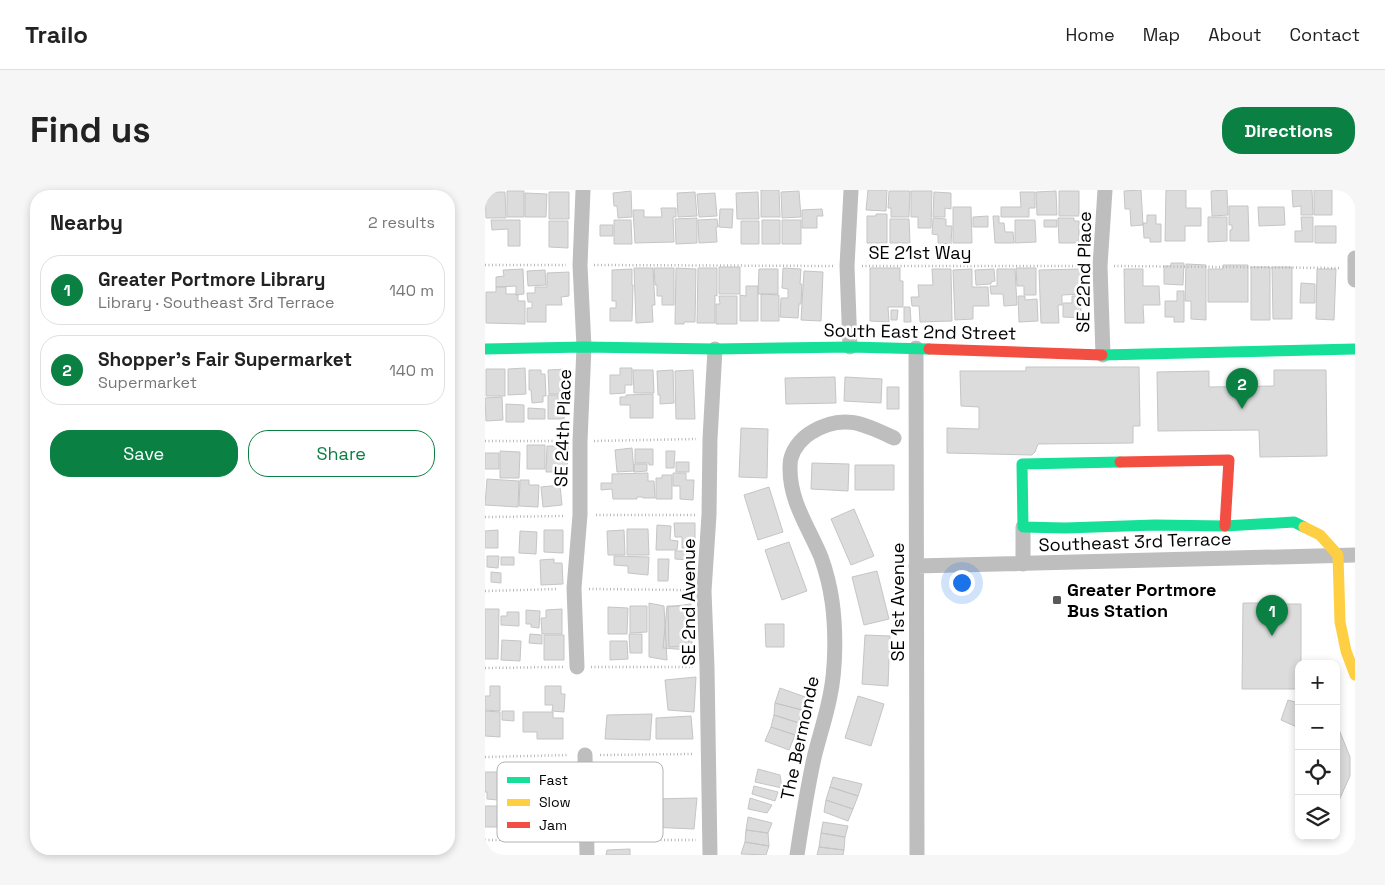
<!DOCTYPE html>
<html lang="en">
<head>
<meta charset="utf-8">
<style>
	body { margin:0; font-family:"Space Grotesk",sans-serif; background:#f6f6f6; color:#222 }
	.controls { position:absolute; right:15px; bottom:15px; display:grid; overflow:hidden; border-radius:10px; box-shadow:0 2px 8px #0003 }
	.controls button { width:45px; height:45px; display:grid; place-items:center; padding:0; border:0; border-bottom:1px solid #e0e0e0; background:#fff; color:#222; font:25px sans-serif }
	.you { position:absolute; left:476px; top:392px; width:18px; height:18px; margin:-12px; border:4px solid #fff; border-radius:50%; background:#1a73e8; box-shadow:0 0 0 8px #1a73e833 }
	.badge { display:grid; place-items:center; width:32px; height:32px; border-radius:50%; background:#0b8043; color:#fff; font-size:16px; font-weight:700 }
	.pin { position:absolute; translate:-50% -41px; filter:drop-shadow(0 1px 2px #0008) }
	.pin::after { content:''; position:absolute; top:26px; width:18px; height:15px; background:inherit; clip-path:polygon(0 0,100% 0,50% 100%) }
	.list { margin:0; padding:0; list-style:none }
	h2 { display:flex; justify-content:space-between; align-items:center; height:65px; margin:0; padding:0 20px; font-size:21px }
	h2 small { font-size:16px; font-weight:400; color:#767676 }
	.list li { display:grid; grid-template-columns:32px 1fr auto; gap:15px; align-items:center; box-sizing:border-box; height:70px; margin:0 10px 10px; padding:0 10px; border:1px solid #e0e0e0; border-radius:20px }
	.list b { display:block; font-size:19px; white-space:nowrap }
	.list p { margin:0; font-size:16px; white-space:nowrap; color:#767676 }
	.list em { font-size:16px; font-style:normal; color:#767676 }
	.actions { display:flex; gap:10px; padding:15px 20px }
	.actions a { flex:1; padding:11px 0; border:1px solid #0b8043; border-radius:20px; text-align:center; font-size:18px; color:#0b8043 }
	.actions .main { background:#0b8043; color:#fff }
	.icon { flex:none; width:28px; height:28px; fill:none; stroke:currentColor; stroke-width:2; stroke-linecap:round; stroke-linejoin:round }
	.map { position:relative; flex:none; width:870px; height:665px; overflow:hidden; border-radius:20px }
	header { display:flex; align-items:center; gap:30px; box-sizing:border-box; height:70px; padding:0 25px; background:#fff; border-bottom:1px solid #e0e0e0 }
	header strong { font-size:24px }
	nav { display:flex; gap:28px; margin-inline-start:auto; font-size:18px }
	.intro { display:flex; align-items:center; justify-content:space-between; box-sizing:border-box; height:120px; padding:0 30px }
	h1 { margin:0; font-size:35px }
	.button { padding:12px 22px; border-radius:20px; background:#0b8043; color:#fff; font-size:18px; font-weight:700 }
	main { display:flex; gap:30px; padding:0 30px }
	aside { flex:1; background:#fff; border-radius:20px; box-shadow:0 2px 8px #0003 }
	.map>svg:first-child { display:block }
</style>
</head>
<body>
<header>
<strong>Trailo</strong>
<nav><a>Home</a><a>Map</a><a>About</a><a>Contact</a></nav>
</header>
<div class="intro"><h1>Find us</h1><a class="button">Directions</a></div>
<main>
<aside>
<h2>Nearby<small>2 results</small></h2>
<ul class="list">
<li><span class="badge">1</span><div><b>Greater Portmore Library</b><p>Library · Southeast 3rd Terrace</p></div><em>140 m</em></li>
<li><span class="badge">2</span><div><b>Shopper's Fair Supermarket</b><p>Supermarket</p></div><em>140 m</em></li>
</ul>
<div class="actions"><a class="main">Save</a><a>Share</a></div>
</aside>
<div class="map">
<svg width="870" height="665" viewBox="0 0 870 665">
	<rect width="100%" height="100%" fill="#fff"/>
	<path fill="#dcdcdc" stroke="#c5c5c5" d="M276,0H294L295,27H276Z
		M383,0H402L401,21L381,20Z
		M656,0L658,35L646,36L645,19H640L639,1Z
		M681,0H701V18H716V36H700V51H680Z
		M742,0L743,25L727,26L726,1Z
		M807,0H827L828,25H816V16L808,17Z
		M829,0H847V25H829Z
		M22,1H39V27H22Z
		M146,1L147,27L133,28L132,16H129L128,3Z
		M314,1L316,27L297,28L296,2Z
		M404,1H425L424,27H406V18H403Z
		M426,1H447L446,38H433V27H426Z
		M571,1L572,25H552L551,2Z
		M574,1H594V26H574Z
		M0,2H20L21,28H1Z
		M64,2H84V29H64Z
		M210,2L212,26L193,27L192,3Z
		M273,2L274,29H252L251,3Z
		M449,2L466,3V19L460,18V27H448Z
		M535,2H550V18H544V27H516V17H536Z
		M40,3L62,4L61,27H40Z
		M230,3L232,26L214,27L212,4Z
		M744,16H763L764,51H745V40H747V35H744Z
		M468,17H486L487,53H468Z
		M773,17H799L800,35L774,36Z
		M176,18H191V27H188L189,52L150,53L148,20H159V27H177Z
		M235,19H248L247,38L234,37Z
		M337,19L338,26H332V38H317V20Z
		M391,24H402V53H382V26H391Z
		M662,25H671V34H676V52H665V48H659L658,33H662Z
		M503,26V37H488V27Z
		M508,26H514V33H519L520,42H528L529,53H510Z
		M723,27H742V51L723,52Z
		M816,27H828V52H810V41H817Z
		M212,28V53L191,54L190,29Z
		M448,28L461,29V36H467L466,54L453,53V45L447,44Z
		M573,28H589V31H594V53H574Z
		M232,29L233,37H231L232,52L214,53L213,30Z
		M405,29H424L425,53H405Z
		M6,30H35V56H23V39L7,40Z
		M129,30H146L147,54H129Z
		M277,30H295V54H277Z
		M297,30H316V54H297Z
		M530,30H550L551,52L530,53Z
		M559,30H572V37H559Z
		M64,31H83V58L64,57Z
		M256,31H274V54H256Z
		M115,35H128V46H115Z
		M830,36H851V53H830Z
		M686,73H699L698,95L679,94V76H686Z
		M701,74L721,75V130L706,129V111H700Z
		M738,75H763V112H723V79H738Z
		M234,77H255V104H234Z
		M766,77H785V130H766Z
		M787,77H807V129H788Z
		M149,78H168L170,115H167L168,132L151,133Z
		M169,78H189V115H177V106H172V95H170Z
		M191,78L211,79L210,132H199V134H190Z
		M213,78H232V106L230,105V133H212Z
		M298,78L316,79L315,94H317L316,114H314L313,128L295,127L296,108H303V99L297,98Z
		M385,78H415V91H418V117H403L404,132L385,131Z
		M531,78H551V105H539V96H532Z
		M38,79L39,104L31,105V96L11,97V87L19,86L18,80Z
		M147,79V95H148L147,131H125V118H131V111H127V80Z
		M274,79H293V104H273Z
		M447,79H466L467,131L435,132L434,116H427L426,107H434L433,95H448Z
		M487,79V97H503L504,116H488V129L470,130L468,80Z
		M509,79L510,91L506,92V94L491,95L490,80Z
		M512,79H530L532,115L519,116L518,104H506L505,96H512Z
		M596,79L597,104L577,105V115H573L574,133H556L554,80Z
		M639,79H658V96H674L675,115H658L659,133H640Z
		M832,79H851L849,130L831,129Z
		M60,80L61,95L43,96L42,81Z
		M319,81L338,82L336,131L316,130Z
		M84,82V106L76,107L77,115H61V132H42V118H47V112H43L42,103H50V97H62V83Z
		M816,93L830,94V113H815Z
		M261,96H273V131H255V105L261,106Z
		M11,97H21V104H31V105H33V111H40V134L1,133V102H11Z
		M692,101H699V132H689V127H680V111H692Z
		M276,104L294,105V131H276Z
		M234,106H252V134H231V114H235Z
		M533,106H540V110L552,109L553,131L534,132Z
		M587,106H596V128L578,127V113H587Z
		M419,117H425L426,132H419Z
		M406,120H413L412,130H406Z
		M541,177H654L655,236H648V253L553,254L550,262L547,265L462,263V238L494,239V217L476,216L475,181H541Z
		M40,178L41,204L23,205V179Z
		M135,178H147V195H140V203L125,204V185H135Z
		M1,179H20V206H1Z
		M82,179V204H64L63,180Z
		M44,180H56V184H60L61,206H58V212L47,213L46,200H44Z
		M148,180H168L169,203H149Z
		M188,180L189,213L175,214V205H173L172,181Z
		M208,180L210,229H191L190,181Z
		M789,180H841L842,266L775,267L774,240L673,241L672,182L724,181V197L789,196Z
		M350,187L351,213L301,214L300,188Z
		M360,187L397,189L396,213L359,211Z
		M402,197H414V219H402Z
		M168,204V228H145V215H135V207H141V205Z
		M63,205H73V210L80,211L79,229H63Z
		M17,207L18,230L1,231L0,208Z
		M21,214L39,215V232H21Z
		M43,218L60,219V229H43Z
		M256,238L283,239L282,288L254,287Z
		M42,255H60V279H42Z
		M62,256H83L82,282H61Z
		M147,258L149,281L132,282L130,260Z
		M150,259H168V275H164V273H150Z
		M15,261L35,262L34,288H15Z
		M181,261H190L189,278H181Z
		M0,263H14V279H0Z
		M191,272H204V282H191Z
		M327,273L364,274L363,301L326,299Z
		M149,274H162V281L149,282Z
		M370,275H409V300H370Z
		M163,283V291H169L170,308H158V307H152V309H128L127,299L116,300V293H127V284Z
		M188,283H201V290H209L208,310L195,309V296H188Z
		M177,285H187V309H171V288H177Z
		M2,289L34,291L33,317L0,315Z
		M35,290H44V295H54L53,317L34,316Z
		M75,295L77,315L58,317L56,297Z
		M284,297L298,342L273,350L259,305Z
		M369,319L389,366L366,375L346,329Z
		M189,333H210V358H197V347H190Z
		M172,335L186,336L185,350L193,351L192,360H171Z
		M142,339H163L164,365H142Z
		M13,340V358H0V341Z
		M59,340H78V363L59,362Z
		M139,340L140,365H123L122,341Z
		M35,341L52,342L51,364L34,363Z
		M304,352L322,401L297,410L280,360Z
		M190,361H201V364H206L205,370L190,369Z
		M2,366H14L13,378L2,377Z
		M129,366L164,367L163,385L143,383V376L129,375Z
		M16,367H29V375H16Z
		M69,369V373H77L78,394L56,395L55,370Z
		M173,369H184L183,391H173Z
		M392,381L404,429L379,435L367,387Z
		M6,382L16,383V393L6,392Z
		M164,413L179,416L182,470L164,467Z
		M758,413H781V419H790V414H816V474H814V499H757Z
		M206,414L207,455L184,457L183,417Z
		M145,416H162V442L145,443Z
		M182,416H206L203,460L178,458Z
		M123,417L143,418L142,444H123Z
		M0,419H14L13,469H0Z
		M77,419V444H57L56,428H61V420Z
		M41,420L55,421L54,438L46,437V434H41Z
		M22,422H34V436L16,435V426H22Z
		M280,434H299V457H281Z
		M45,444L57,445V454L44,453Z
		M144,444H157V463H145Z
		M59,445H79V470H59Z
		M380,445L405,446L403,496L377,494Z
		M17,450L36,451L35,471L16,470Z
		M125,451H142L143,469L125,470Z
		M211,487L209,522L183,520L180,490Z
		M5,496H15V521L0,520V506H5Z
		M60,496H76V504H80L79,522L67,521L68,515H60Z
		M295,498L323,508L317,520L290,513Z
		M373,506L399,514L386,556L360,548Z
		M803,510L814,513V538L796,530Z
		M290,513L317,520L314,533L289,525Z
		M0,521L15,522V547L0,546Z
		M17,521H29V531L17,530Z
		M38,522H68V528H78V549H52V542H38Z
		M167,524L165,550L120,549L122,525Z
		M289,525L314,533L310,545L286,537Z
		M206,526L208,549H171V528Z
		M851,532L865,567V586L851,617Z
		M286,537L310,545L304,560L280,551Z
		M273,579L295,585L297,598L270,592Z
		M0,582H13V610L2,609V602H0Z
		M348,587L377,594L373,606L345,597Z
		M269,596L293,602L290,611L267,604Z
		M345,597L373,606L368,619L341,610Z
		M212,608L209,639L164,637L168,609Z
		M265,608L287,615L282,623L263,619Z
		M341,610L368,619L363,631L339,622Z
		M0,616H13L12,637H0Z
		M263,627L287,633L283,643L261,640Z
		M338,632L363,636L360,647L336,643Z
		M261,640L283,643L284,656L260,652Z
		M336,643L360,647L359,660L334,657Z
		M260,652L284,656L281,665L256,664Z
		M334,657L359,660L358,665H332Z
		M145,659V665H121L122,660Z"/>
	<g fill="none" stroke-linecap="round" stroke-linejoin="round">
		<path stroke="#b8b8b8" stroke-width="2.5" stroke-dasharray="1 2.5" stroke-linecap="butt" d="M0,75H81
			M109,75L349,76
			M377,76H601
			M629,76L856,78
			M0,251H81
			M109,251L211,249
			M111,325H210
			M0,327L80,326
			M104,399L203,400
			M0,401L73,399
			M106,477H208
			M0,478L78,477
			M115,565L209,564
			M0,567L84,565
			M0,650H88
			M116,650H211"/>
		<path stroke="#bebebe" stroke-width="15" d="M870,68V90
			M365,157L362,76L366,0
			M431,158L432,665
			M618,165L615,76L620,0
			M538,374V337
			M431,376L870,365
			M92,477L89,398L95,325V251L99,157L95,75L98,0
			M100,565L102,665
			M225,665L222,477L219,401L224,325L225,249L230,159
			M312,665C317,632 322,600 329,568C334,547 341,527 345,506C351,478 351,439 347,411C345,397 341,381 336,367C324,338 305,312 305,279C305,275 305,271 306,268C309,257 318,247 327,242C358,223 379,234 409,248"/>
		<path stroke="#16e098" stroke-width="11" d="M0,159L99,157L230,159L365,157L444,159
			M617,165L870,159
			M635,272L537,274L538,337L580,338L670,335L740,336L809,332L819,337"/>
		<path stroke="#ffcf43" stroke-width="11" d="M819,337L835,345L853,365L855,432L861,461L870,485"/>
		<path stroke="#f24e42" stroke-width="11" d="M444,159L617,165
			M635,272L744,270L740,336"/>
	</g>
	<rect fill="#595959" stroke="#fff" stroke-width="2" x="567" y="405" width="10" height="10" rx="2.5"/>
	<g text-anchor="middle" stroke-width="5" stroke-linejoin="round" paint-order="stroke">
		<g font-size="18" fill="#000" stroke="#fff">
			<text x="435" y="69">SE 21st Way</text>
			<text transform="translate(599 82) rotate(-89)" y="6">SE 22nd Place</text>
			<text transform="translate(435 142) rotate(1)" y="6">South East 2nd Street</text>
			<text transform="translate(78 238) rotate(-88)" y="6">SE 24th Place</text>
			<text transform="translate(650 352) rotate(-2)" y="6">Southeast 3rd Terrace</text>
			<text transform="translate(204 412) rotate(-90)" y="6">SE 2nd Avenue</text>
			<text transform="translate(413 412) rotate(-90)" y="6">SE 1st Avenue</text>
			<text transform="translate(315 548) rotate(-78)" y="6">The Bermonde</text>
		</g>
		<g font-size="18" font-weight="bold" fill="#000" stroke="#fff" text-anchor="start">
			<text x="582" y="406">Greater Portmore<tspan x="582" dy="21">Bus Station</tspan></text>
		</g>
	</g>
	<rect x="12" y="572" width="166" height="80" rx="8" fill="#fff" stroke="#b2b2b2" stroke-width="1"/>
	<rect x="22" y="587" width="23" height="6" fill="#16e098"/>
	<rect x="22" y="609" width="23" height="7" fill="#ffcf43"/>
	<rect x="22" y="632" width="23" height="6" fill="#f24e42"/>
	<g font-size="14" fill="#000">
		<text x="54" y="595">Fast</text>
		<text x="54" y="617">Slow</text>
		<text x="54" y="640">Jam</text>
	</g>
</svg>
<div class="controls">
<button>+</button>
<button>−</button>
<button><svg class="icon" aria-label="locate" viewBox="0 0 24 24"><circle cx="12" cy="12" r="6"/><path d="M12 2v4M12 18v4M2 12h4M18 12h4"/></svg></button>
<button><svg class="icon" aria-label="layers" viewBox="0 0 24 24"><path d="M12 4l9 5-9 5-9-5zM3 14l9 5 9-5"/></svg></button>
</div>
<div class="you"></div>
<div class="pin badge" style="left:787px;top:446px">1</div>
<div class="pin badge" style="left:757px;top:219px">2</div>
</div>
</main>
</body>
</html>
